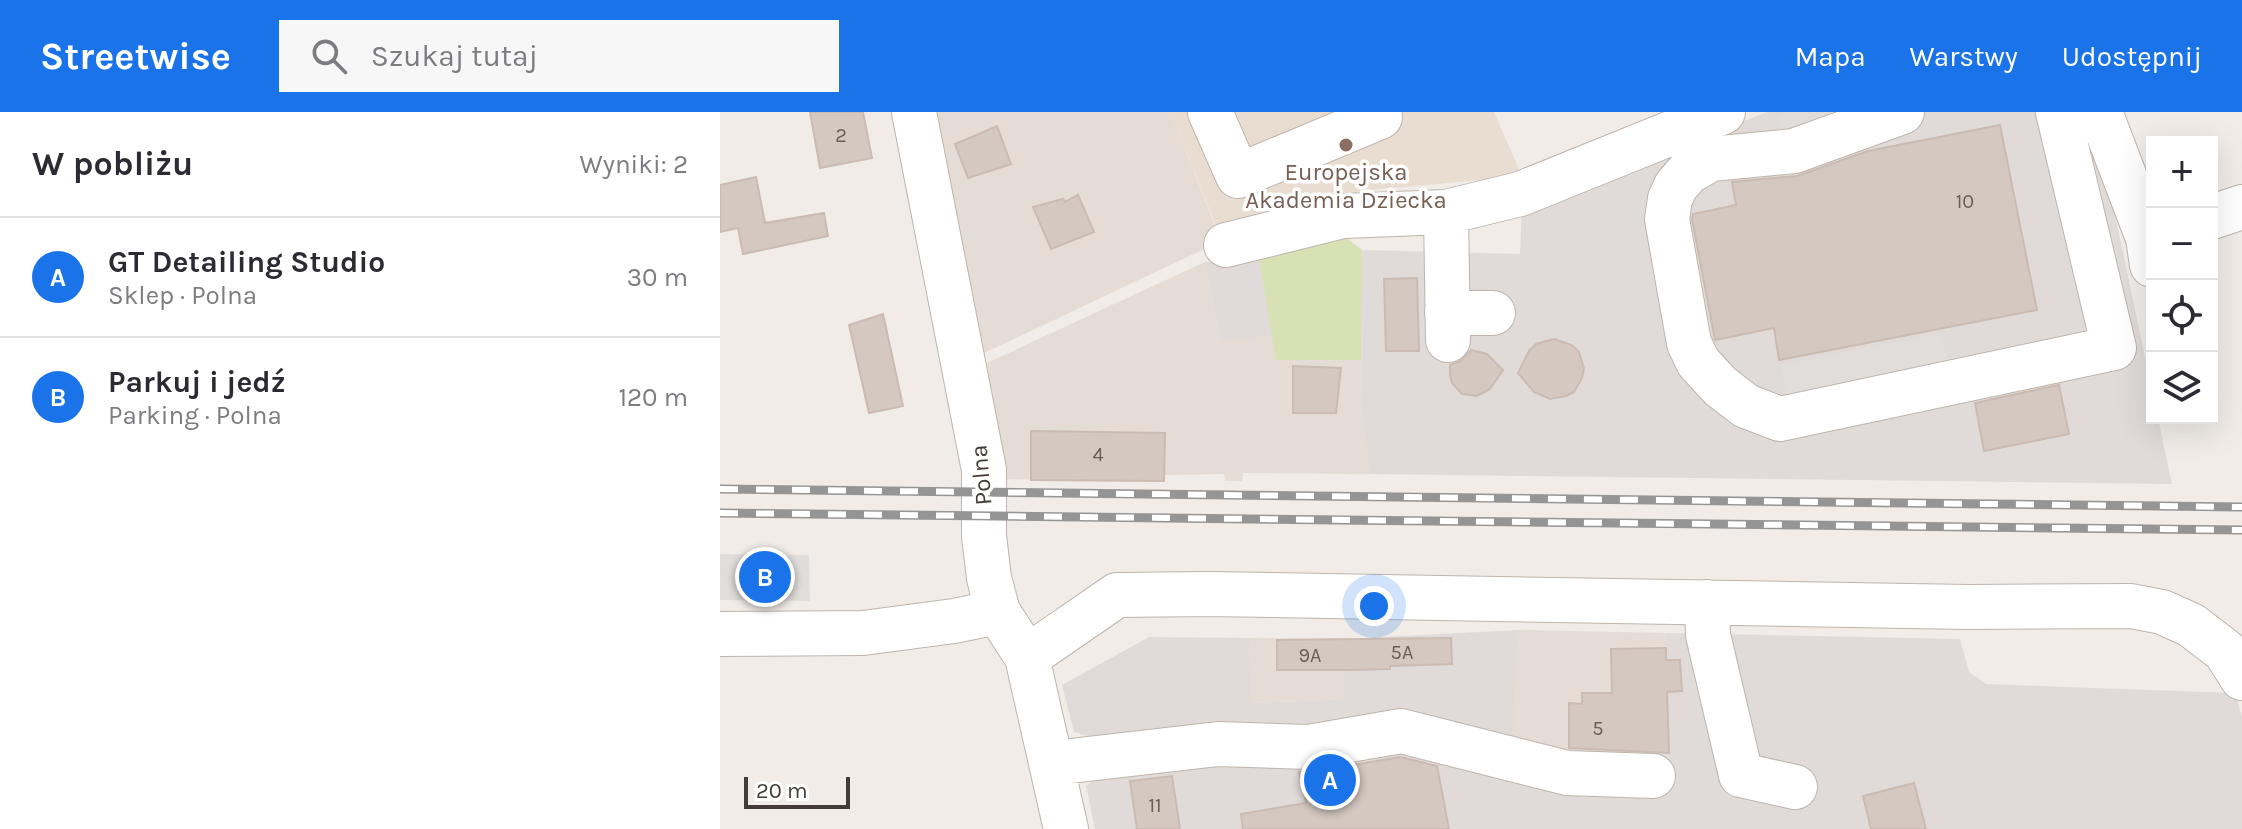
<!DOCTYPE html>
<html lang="pl">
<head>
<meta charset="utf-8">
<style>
	body { margin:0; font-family:Karla,sans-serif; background:#f7f7f7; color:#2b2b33 }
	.controls { position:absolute; right:24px; top:24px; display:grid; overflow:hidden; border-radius:0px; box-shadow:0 8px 32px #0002 }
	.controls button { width:72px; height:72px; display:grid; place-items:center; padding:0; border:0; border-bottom:2px solid #e1e1e2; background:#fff; color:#2b2b33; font:40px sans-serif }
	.scale { position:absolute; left:24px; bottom:20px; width:106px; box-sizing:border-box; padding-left:8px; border:4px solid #433b37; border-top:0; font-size:22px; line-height:28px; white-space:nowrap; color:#433b37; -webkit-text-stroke:6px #fff; paint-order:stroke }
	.you { position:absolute; left:654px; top:494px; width:28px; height:28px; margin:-20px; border:6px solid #fff; border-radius:50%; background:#1a73e8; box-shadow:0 0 0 12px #1a73e833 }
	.badge { display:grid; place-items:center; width:52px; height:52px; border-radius:50%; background:#1a73e8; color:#fff; font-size:26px; font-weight:700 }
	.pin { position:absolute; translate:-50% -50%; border:4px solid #fff; box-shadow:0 2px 8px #0006 }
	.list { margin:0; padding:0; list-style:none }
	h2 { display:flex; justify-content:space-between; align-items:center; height:104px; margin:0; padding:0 32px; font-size:34px }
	h2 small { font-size:26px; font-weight:400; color:#7c7c81 }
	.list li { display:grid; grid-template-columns:52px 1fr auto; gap:24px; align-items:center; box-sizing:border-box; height:120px; padding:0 32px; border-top:2px solid #e1e1e2 }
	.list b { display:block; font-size:30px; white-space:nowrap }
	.list p { margin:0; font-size:26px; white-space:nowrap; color:#7c7c81 }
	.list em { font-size:26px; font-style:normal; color:#7c7c81 }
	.icon { flex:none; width:44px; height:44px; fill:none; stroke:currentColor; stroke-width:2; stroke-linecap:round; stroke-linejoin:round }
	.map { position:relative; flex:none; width:1522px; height:717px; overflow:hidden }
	header { display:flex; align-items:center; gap:48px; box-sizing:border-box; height:112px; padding:0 40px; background:#1a73e8; color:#fff }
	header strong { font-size:38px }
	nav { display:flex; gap:44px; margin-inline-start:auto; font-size:28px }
	.search { width:560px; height:72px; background:#f7f7f7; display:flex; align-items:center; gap:20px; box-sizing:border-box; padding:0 28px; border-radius:0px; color:#7c7c81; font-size:30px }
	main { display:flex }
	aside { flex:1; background:#fff }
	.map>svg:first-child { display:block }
</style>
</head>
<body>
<header>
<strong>Streetwise</strong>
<div class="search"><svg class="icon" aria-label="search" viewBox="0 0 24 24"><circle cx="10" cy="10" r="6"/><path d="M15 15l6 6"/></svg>Szukaj tutaj</div>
<nav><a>Mapa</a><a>Warstwy</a><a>Udostępnij</a></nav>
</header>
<main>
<aside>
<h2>W pobliżu<small>Wyniki: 2</small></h2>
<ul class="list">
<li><span class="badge">A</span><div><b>GT Detailing Studio</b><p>Sklep · Polna</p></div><em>30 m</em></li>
<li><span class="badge">B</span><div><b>Parkuj i jedź</b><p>Parking · Polna</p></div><em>120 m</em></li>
</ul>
</aside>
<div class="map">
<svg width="1522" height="717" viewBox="0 0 1522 717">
	<rect width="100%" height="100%" fill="#f1ece7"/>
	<path fill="#e4dcd5" d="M217,0H451L501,129L264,241Z
		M642,138L641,298L649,362L523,361L522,369H505L504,362L445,363L444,369L286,367L267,251L485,150L501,229Z
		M798,518L946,521L949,641H849L791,629Z
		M529,526L624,527L626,587L530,591Z"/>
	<path fill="#e0dbd8" d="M1047,0H1360L1389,74L1432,278V306H1438L1452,372L649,362L641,298L642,138L800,142L802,96Z
		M539,146L553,223L501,229L485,150Z
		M798,518L792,629L849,641L949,640L946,521L1240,527L1249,560L1266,572L1515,581L1522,605V717H375L366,674L386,658L381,628L354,620L342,573L429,525L529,526L531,591L625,587L624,527Z"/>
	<path fill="#e9ddd2" d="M451,0H774L802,64L641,79L496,114Z"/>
	<path fill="#d7e1b4" d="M623,123L642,138L641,248H556L539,146Z"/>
	<path fill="#e0dddb" d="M1068,0H1139L1068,28L1058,4Z
		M1221,221L1229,257L1068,289L1061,253Z
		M0,442L89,443L90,489L0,488Z"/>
	<path fill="#d4c8c1" stroke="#cbbbb2" stroke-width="2" d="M90,0H143L152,46L100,56Z
		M1280,13L1317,198L1059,248L1054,216L995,228L972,107L973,102L1016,93L1012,70L1077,64L1148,39Z
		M277,14L291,52L248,66L235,32Z
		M36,65L45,111L104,101L108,124L23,142L18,116L0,120V73Z
		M358,83L374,120L331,137L313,95L343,87L345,90Z
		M697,166L699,239H666L664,167Z
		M163,202L183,294L149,301L129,213Z
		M834,227L852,233L859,240L864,257L862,266L854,280L846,284L830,287L814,280L798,261L809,239L816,232Z
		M751,238L767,242L783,258L770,277L757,284L742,282L732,271L730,263V253L741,249Z
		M573,254L621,256L616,301H573Z
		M1339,273L1349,322L1264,339L1255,291Z
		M311,319L445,321L444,369L311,368Z
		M731,526L732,552L670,554V557L634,558H557V528Z
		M946,536V548H960L962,579L947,580L949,641L849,636V591L862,592V581H892L891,537Z
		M680,645L717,654L729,717H523L521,702L586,691L579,660H593Z
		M452,664L460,717H417L410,669Z
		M1194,671L1206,717H1151L1143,684Z"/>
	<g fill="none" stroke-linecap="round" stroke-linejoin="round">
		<defs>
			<path id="minor" d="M194,0L264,358V424L269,466L278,500L307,545L346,717
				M490,0L518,64L660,5L658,0
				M1182,0L1074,39L991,47L968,60L956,74L950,87L947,107L969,231L978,250L1000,274L1026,294L1060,307L1394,236L1338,0
				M1380,0L1428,126L1432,153
				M726,100L728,228
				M1492,105L1522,95
				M506,133L623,104L726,100L800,82L1003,0
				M727,201H773
				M987,490L988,523L1021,663L1075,675
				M0,522L143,521L234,509L278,500
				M307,545L397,483L489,482L1248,495L1411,494L1442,500L1471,513L1505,539L1522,566
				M333,651L498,632L589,635L681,619L847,661L933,664"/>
		</defs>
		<use href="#minor" stroke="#beb4ad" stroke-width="46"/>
		<use href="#minor" stroke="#fff" stroke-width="44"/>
		<defs>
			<path id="rail" d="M0,377L1522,395
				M0,401L1522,418"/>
		</defs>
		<use href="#rail" stroke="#959595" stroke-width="9"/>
		<use href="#rail" stroke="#fff" stroke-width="6" stroke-dasharray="18" stroke-linecap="butt"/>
	</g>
	<circle fill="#8d6e63" stroke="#fff" stroke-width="3" cx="626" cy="33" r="8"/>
	<g text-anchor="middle" stroke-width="7" stroke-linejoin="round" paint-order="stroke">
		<g font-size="20" fill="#675e5a">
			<text x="121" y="30">2</text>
			<text x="1245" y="96">10</text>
			<text x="378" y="349">4</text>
			<text x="682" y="547">5A</text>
			<text x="590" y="550">9A</text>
			<text x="878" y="623">5</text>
			<text x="435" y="700">11</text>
		</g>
		<g font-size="24" fill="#785e54" stroke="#fff">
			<text x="626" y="68">Europejska<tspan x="626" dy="28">Akademia Dziecka</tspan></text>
		</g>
		<g font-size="24" fill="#433b37" stroke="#fff">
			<text transform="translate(261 363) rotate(-95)" y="8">Polna</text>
		</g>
	</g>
</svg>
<div class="controls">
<button>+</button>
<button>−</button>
<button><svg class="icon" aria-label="locate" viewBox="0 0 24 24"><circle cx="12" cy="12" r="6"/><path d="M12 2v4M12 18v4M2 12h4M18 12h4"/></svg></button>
<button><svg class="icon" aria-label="layers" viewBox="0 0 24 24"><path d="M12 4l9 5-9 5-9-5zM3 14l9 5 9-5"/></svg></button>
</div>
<div class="scale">20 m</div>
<div class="you"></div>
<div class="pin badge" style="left:610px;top:668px">A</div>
<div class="pin badge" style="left:45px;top:465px">B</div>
</div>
</main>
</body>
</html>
